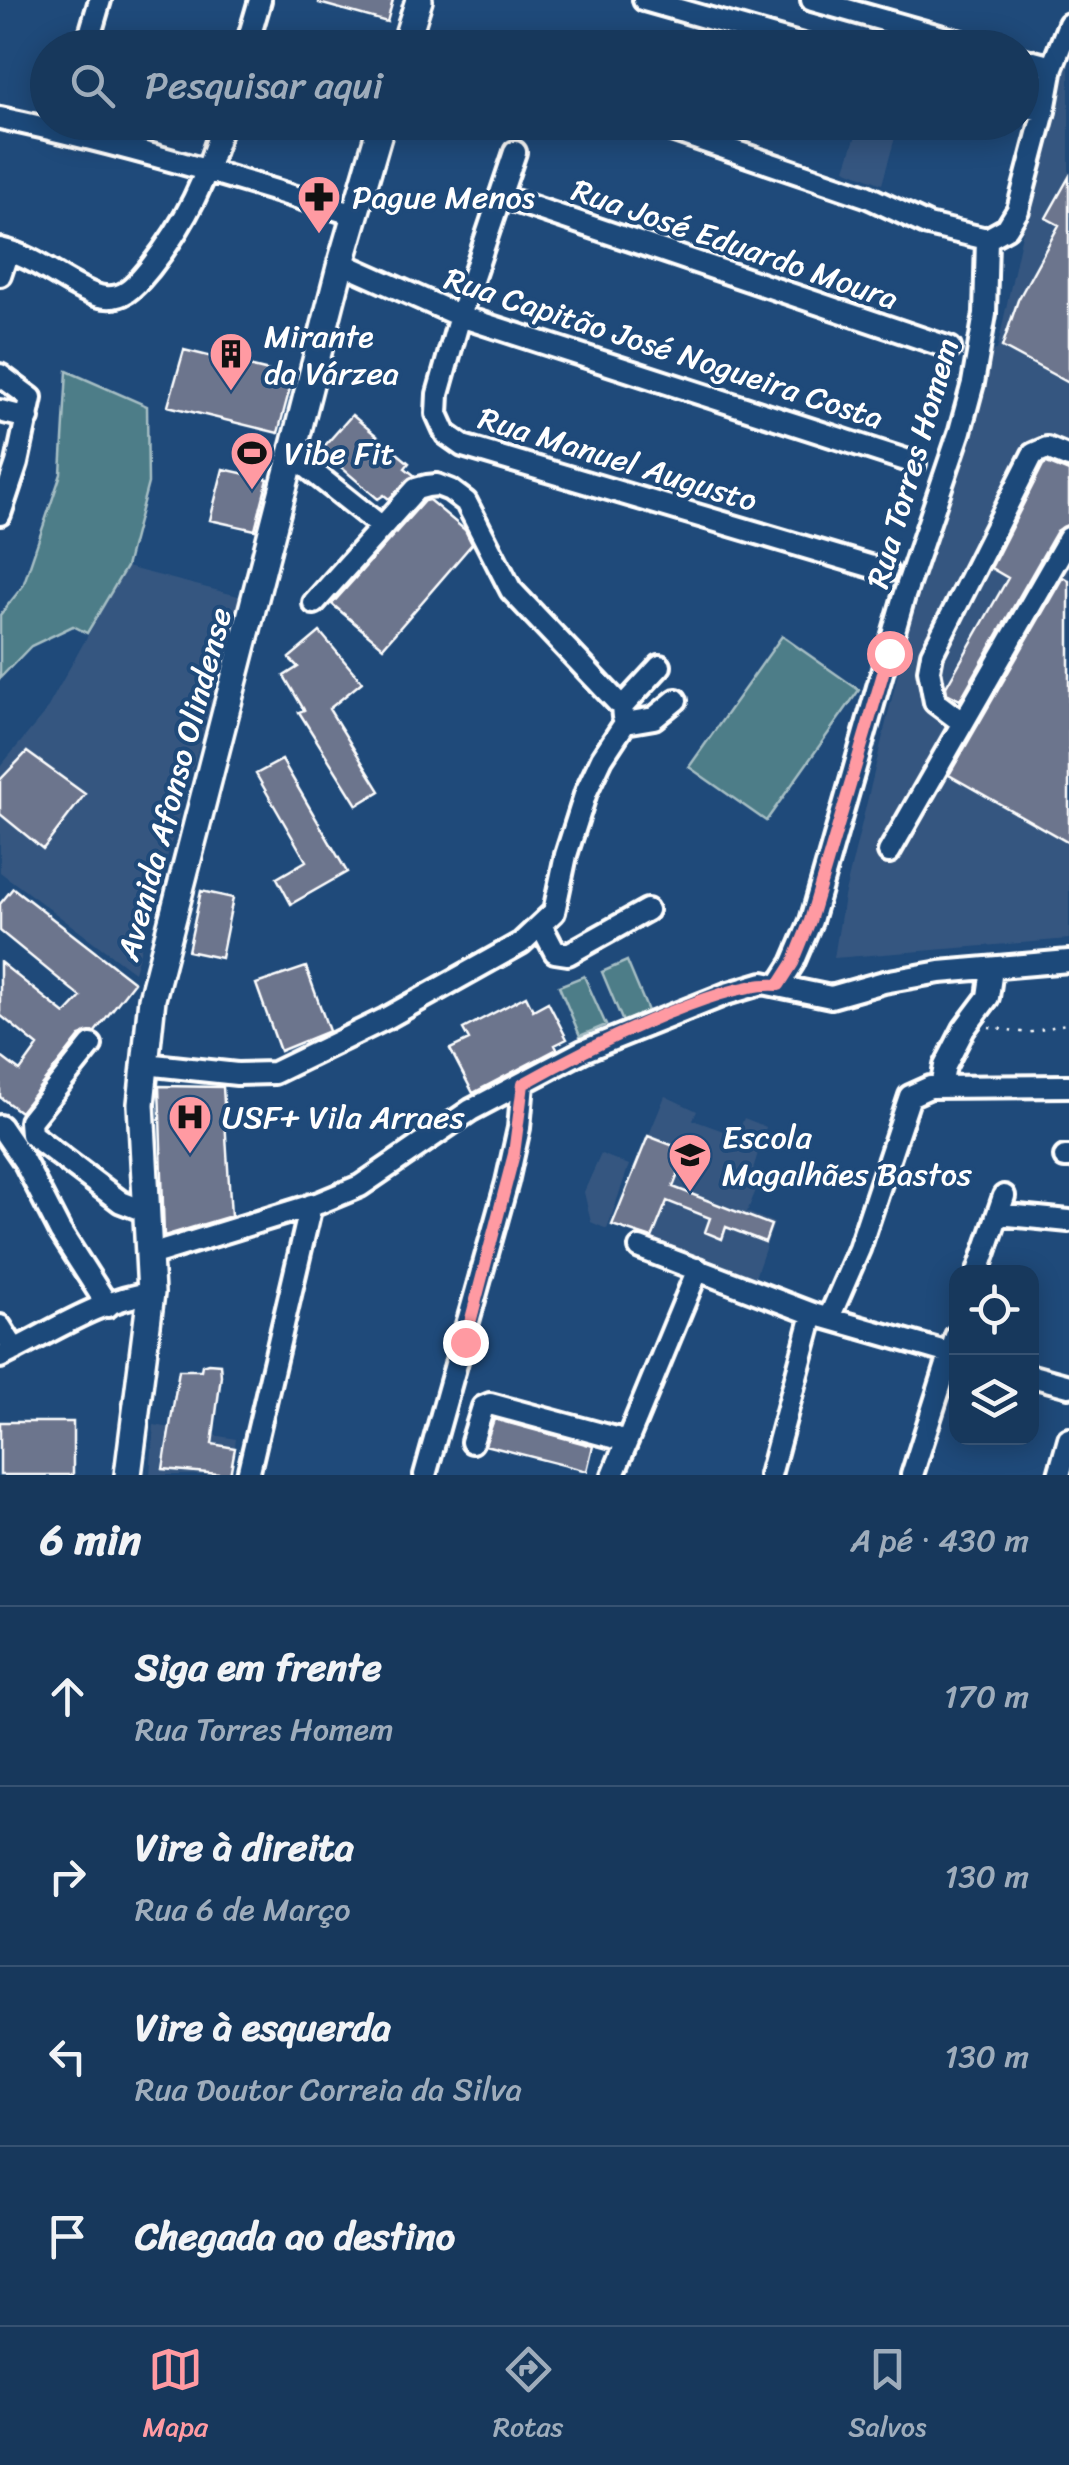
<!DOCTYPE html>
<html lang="pt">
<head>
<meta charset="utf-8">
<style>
	body { margin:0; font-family:Sriracha,sans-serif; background:#203f62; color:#f1f3f6 }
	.controls { position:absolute; right:30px; bottom:30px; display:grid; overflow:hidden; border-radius:20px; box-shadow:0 5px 25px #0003 }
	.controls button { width:90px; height:90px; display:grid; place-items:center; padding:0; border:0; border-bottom:2px solid #365272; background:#17385c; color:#f1f3f6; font:50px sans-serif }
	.stop { position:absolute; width:30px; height:30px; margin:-22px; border:8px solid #ff9aa2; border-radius:50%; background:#fff }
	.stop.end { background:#ff9aa2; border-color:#fff; box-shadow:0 2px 10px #0008 }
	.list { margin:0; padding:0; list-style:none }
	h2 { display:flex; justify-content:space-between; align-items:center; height:130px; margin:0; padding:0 40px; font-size:42px }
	h2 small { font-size:32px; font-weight:400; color:#9eacbb }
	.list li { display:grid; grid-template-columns:65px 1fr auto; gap:30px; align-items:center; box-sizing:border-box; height:180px; padding:0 40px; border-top:2px solid #365272 }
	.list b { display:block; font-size:38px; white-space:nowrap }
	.list p { margin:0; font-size:32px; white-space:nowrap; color:#9eacbb }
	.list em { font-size:32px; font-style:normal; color:#9eacbb }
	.icon { flex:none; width:55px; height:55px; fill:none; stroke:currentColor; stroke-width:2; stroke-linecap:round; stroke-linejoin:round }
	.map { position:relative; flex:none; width:1069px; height:1475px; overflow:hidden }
	.search { position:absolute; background:#17385c; box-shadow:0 5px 25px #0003; left:30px; right:30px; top:30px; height:110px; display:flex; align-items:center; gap:25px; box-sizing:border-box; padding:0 35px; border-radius:55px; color:#9eacbb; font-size:38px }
	.sheet { height:850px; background:#17385c }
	nav { display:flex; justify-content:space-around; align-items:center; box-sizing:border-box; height:140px; border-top:2px solid #365272; background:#17385c; font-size:28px; color:#9eacbb }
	nav a { display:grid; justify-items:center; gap:5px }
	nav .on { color:#ff9aa2 }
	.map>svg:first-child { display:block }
</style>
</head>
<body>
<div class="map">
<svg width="1069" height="1475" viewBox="0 0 1069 1475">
	<rect width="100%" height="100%" fill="#1f4a7a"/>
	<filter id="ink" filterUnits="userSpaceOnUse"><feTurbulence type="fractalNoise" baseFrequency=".01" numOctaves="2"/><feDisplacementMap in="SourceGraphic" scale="20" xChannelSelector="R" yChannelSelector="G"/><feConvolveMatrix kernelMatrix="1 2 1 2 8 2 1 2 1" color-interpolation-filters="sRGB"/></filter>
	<g filter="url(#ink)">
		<path fill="#365780" d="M1069,47V939L834,958L844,897L908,632L986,352L997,350L1044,133Z
			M860,123H899L882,184L845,169Z
			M126,567L242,597L134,972L0,872V767L44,714Z
			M665,1096L697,1111L693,1120L737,1136L744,1118L766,1127L753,1169L763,1173L747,1212L774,1223L753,1283L612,1225Z
			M601,1154L629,1165L607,1229L591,1222L584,1192Z
			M154,1425L236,1439L230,1475H150Z"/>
		<path fill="#4e7d88" stroke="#a6bec4" stroke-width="2.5" d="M67,371L147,406L148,483L126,567L87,633L73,626L31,646L0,678V615L23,586L61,474Z
			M782,636L859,690L766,821L689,767Z
			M627,961L648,1011L623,1022L602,972Z
			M584,976L606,1025L580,1036L559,986Z"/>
		<path fill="#6c748d" stroke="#fff" stroke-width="2.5" d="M319,0H393L387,22L319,3Z
			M1069,177V383L1002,347L1018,300L1059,225L1046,218Z
			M184,350L293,377L278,433L168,406Z
			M352,415L409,463L405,468L414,475L389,499L384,495L378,499L321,450Z
			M1047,463L1069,472V524L1057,531L960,700L947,693L946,687L1008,578L991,568L1043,465Z
			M223,469L268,479L255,530L210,520Z
			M429,500L465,530L472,544L383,647L332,604L424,501Z
			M1063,577L1069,581V843L949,775Z
			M320,632L362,682L329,709L380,791L357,805L299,712L304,710L284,676L298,667L289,658Z
			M27,752L85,794L43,849L0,814V780Z
			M282,760L347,872L291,904L277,878L306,861L256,774Z
			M13,888L134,982L95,1032L80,1036L20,1112L0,1097V1056L20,1071L38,1046L0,1015V962L65,1014L81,997L0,931V904Z
			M201,891L233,898L221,958L188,951Z
			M306,967L329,1031L280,1051L256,984Z
			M526,996L533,1010L548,1002L567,1039L555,1045L557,1049L473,1093L450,1049L469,1040L463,1029Z
			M159,1086L223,1087L231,1216L164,1236Z
			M648,1136L687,1151L673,1187L771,1225L765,1242L726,1227L722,1239L705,1232L710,1218L667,1201L652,1238L612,1225Z
			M208,1363L220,1364L221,1376L212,1444L235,1448L230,1475L163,1469L179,1370H201L202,1365Z
			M494,1419L593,1446L587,1471L485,1445Z
			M0,1422H73V1475H0Z"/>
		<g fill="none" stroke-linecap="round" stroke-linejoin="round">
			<defs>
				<path id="minor" d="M644,0L813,48
					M812,0L982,48
					M86,48L100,0
					M246,48L260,0
					M1022,59L1052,67
					M1022,105L1044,111L1052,67L1069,24
					M0,118C120,143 238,179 355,215
					M648,122L866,196L928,225L987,239
					M515,152L460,316L438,394L437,414L446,434L463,446L886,571
					M500,196L950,348
					M987,239L1007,228L1018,210L1044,111
					M0,249C38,257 67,287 99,296C124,302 136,285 150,268C187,221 206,180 223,122
					M341,263L460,316L915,463
					M0,275L8,251
					M0,375L31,398L17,463L0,514
					M0,411L28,418
					M293,456L382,527L314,603
					M382,527L416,489L427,486L437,485L450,490L466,502L511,590L622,707
					M623,717L622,707L660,666
					M963,723L935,702L929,670L932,654L1033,454L1047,448L1069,457
					M889,852L1069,538
					M542,927L555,952L568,954L647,910
					M779,985L793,963L811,921L904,596L960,431L973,383L985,314L987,239
					M91,1045L30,1121L31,1134L121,1202L147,1212
					M145,1064L237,1074L274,1073L385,1019L521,943L554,912L566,855L586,792L602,758L625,723L654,718L676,700
					M941,1087L945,1066L964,1029L988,997L992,969
					M0,1126L24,1161L60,1231L108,1306
					M1065,1157H1069
					M998,1214L1069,1221
					M640,1248L813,1314L956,1355
					M150,1255L319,1203L360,1186L471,1110L583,1051L726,994L763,983L831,997L884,982L940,972L1069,961
					M978,1272L1004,1196
					M829,1318L859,1249L910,1096L930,1087L1069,1086
					M0,1326L15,1350
					M0,1357C49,1334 97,1300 151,1293
					M1032,1376L1069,1386
					M472,1442L483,1407L490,1404L627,1441
					M248,1475L311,1205
					M425,1475L507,1182L519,1128L523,1084
					M613,1475L698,1269
					M770,1475L813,1314
					M912,1475L956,1336
					M1059,1475L1069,1439"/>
				<path id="major" d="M404,48L419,0
					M128,1475L151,1293L141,1104L152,999L341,263L382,122"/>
			</defs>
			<use href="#minor" stroke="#fff" stroke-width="28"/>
			<use href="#major" stroke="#fff" stroke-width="32"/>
			<path stroke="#fff" stroke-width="2.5" stroke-dasharray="2.5 8" stroke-linecap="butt" d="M989,1027L1028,1033L1069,1023"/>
			<use href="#minor" stroke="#1f4a7a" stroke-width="20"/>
			<use href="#major" stroke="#1f4a7a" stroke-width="25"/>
		</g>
	</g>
	<g fill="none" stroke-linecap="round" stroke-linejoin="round" filter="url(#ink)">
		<path stroke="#ff9aa2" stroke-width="12" d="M465,1342L514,1154L523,1084C576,1054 721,979 779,985L793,963L810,921L889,653"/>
	</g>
	<defs>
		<symbol id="pharmacy-pin" viewBox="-11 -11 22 30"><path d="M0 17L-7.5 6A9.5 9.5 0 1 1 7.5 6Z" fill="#ff9aa2" stroke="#1f4a7a"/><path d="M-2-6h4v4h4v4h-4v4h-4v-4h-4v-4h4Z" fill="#111"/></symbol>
		<symbol id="building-pin" viewBox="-11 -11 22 30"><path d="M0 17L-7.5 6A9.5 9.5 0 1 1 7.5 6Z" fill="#ff9aa2" stroke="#1f4a7a"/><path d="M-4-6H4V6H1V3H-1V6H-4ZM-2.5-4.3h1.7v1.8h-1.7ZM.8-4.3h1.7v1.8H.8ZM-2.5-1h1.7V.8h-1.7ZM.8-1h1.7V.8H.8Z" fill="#111"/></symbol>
		<symbol id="stadium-pin" viewBox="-11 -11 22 30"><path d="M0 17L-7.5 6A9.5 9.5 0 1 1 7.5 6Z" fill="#ff9aa2" stroke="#1f4a7a"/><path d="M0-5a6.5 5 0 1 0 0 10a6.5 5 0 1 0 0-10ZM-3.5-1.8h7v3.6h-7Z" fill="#111"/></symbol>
		<symbol id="hospital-pin" viewBox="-11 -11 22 30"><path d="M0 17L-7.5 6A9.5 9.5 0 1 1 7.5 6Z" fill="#ff9aa2" stroke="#1f4a7a"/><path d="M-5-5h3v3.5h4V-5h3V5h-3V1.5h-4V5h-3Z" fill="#111"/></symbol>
		<symbol id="school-pin" viewBox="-11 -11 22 30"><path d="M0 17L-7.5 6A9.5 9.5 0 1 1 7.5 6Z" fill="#ff9aa2" stroke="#1f4a7a"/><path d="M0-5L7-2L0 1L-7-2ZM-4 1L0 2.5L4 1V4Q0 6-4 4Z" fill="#111"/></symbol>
	</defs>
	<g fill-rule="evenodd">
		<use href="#pharmacy-pin" x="294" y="172" width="50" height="68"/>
		<use href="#building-pin" x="206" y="329" width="50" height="68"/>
		<use href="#stadium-pin" x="227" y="428" width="50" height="68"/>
		<use href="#hospital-pin" x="165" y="1092" width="50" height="68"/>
		<use href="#school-pin" x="665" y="1130" width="50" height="68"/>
	</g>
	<g text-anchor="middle" stroke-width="8" stroke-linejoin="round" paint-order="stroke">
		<g font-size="32" fill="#fff" stroke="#1f4a7a" text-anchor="start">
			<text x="352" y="208">Pague Menos</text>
			<text x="264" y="347">Mirante<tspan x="264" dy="37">da Várzea</tspan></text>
			<text x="284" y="464">Vibe Fit</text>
			<text x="222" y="1128">USF+ Vila Arraes</text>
			<text x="722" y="1148">Escola<tspan x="722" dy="37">Magalhães Bastos</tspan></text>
		</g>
		<g font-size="32" fill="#fff" stroke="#1f4a7a">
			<text transform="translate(735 244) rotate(19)" y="11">Rua José Eduardo Moura</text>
			<text transform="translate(664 348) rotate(18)" y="11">Rua Capitão José Nogueira Costa</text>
			<text transform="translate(618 459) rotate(17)" y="11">Rua Manuel Augusto</text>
			<text transform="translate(912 463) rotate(-74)" y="11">Rua Torres Homem</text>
			<text transform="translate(174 784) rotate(-75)" y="11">Avenida Afonso Olindense</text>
		</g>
	</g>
</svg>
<div class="controls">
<button><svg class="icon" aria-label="locate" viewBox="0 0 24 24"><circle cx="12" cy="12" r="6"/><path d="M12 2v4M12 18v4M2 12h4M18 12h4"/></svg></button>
<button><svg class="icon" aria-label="layers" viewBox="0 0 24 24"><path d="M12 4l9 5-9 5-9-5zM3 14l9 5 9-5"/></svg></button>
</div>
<div class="stop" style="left:889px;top:653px"></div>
<div class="stop end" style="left:465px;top:1342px"></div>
<div class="search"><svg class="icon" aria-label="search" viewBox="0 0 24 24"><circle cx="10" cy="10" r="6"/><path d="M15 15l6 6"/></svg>Pesquisar aqui</div>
</div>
<section class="sheet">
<h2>6 min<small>A pé · 430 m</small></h2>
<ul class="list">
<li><svg class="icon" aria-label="ahead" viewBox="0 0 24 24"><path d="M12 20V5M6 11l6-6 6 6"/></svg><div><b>Siga em frente</b><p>Rua Torres Homem</p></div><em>170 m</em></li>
<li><svg class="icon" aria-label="right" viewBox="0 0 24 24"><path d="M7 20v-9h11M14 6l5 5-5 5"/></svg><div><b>Vire à direita</b><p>Rua 6 de Março</p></div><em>130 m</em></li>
<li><svg class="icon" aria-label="left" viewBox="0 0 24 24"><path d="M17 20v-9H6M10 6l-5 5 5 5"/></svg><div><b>Vire à esquerda</b><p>Rua Doutor Correia da Silva</p></div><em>130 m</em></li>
<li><svg class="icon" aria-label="arrive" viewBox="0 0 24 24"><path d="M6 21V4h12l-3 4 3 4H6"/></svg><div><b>Chegada ao destino</b></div></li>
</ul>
</section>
<nav>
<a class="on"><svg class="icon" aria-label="map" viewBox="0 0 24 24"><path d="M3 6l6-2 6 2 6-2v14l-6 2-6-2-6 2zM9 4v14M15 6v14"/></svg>Mapa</a>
<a><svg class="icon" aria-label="directions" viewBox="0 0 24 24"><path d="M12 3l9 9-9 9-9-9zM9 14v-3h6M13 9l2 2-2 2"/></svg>Rotas</a>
<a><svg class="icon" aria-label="saved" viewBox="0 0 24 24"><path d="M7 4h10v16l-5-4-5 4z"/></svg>Salvos</a>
</nav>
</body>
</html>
